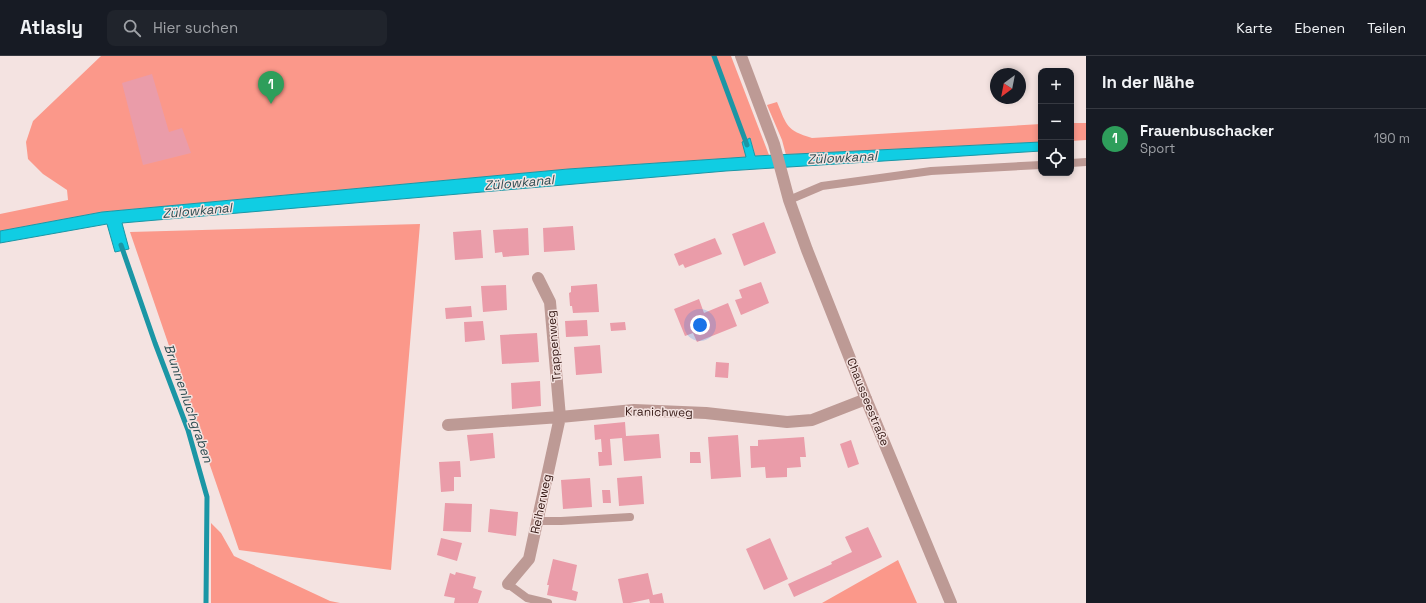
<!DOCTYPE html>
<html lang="de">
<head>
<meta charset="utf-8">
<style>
	body { margin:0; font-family:"Space Grotesk",sans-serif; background:#20242c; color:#f1f3f6 }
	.controls { position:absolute; right:12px; top:12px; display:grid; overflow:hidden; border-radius:8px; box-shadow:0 2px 6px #0003 }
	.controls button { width:36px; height:36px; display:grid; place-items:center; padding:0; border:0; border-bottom:1px solid #363941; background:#171b24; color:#f1f3f6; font:20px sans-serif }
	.compass { position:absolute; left:990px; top:12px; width:36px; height:36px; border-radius:50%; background:#171b24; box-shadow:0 2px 6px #0003; rotate:212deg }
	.you { position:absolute; left:700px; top:269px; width:14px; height:14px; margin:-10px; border:3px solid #fff; border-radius:50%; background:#1a73e8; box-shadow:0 0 0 6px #1a73e833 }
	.badge { display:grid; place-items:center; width:26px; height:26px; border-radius:50%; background:#1a73e8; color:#fff; font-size:13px; font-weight:700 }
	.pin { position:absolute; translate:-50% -33px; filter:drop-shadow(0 1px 2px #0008) }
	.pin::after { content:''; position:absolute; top:21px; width:14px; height:12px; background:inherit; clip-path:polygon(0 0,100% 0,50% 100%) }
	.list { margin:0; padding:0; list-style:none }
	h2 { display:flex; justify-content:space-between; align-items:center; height:52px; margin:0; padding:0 16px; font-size:17px }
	h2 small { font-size:13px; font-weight:400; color:#9ea1a6 }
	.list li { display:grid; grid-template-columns:26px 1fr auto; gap:12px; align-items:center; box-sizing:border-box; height:60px; padding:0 16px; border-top:1px solid #363941 }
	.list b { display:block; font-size:15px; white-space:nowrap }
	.list p { margin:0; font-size:13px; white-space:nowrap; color:#9ea1a6 }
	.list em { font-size:13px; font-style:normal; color:#9ea1a6 }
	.icon { flex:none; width:22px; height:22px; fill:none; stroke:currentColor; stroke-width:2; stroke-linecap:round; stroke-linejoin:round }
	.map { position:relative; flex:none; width:1086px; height:547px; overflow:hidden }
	header { display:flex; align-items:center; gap:24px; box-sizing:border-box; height:56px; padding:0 20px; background:#171b24; border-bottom:1px solid #363941 }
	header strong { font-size:19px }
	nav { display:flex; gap:22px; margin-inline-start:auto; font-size:14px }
	.search { width:280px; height:36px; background:#20242c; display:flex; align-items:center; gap:10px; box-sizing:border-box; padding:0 14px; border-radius:8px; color:#9ea1a6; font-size:15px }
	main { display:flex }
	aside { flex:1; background:#171b24 }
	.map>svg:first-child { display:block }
</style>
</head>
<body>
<header>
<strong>Atlasly</strong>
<div class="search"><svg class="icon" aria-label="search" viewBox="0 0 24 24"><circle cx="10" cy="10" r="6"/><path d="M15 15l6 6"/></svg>Hier suchen</div>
<nav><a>Karte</a><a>Ebenen</a><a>Teilen</a></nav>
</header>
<main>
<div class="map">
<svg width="1086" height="547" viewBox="0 0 1086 547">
	<rect width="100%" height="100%" fill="#f4e3e1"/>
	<path fill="#fb988a" d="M101,0H731L769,99L755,100L750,82L747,101L568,113L102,156L0,175V158L68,144L67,134L43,118L28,103L26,86L33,65Z
		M777,46C787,70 786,74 812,82L1041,68V86L786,99L782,84L767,49Z
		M1071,67H1086V84L1071,85Z
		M420,168L391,514L239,494L130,176Z
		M211,467L221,477L234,500L330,545L340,547H211Z
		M898,504L917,547H822Z"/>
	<path fill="#10cde3" stroke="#1b96a5" d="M750,82L755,100L1041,86V95L726,115L122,167L129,193L115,196L107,168L0,187V175L102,156L568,113L746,101L742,86Z"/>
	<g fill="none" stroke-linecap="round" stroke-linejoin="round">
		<path stroke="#1b96a5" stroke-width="5" d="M714,0L747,89
			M121,189L155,287L188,374L207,441L206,547"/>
	</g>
	<path fill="#ea9ca9" d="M152,18L169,76L182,72L191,97L143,109L122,27Z
		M764,166L776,197L744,210L732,178Z
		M573,170L575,194L544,196L543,172Z
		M528,172L529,199L503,201L502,196L495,197L493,174Z
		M481,174L483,202L455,204L453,176Z
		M715,182L722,198L685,212L683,208L679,210L674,198Z
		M761,226L769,247L741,259L735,244L742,242L739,234Z
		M597,228L599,256L573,257L572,250H570L569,237L571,236V230Z
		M506,229L507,254L483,256L481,230Z
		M699,243L704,257L728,247L737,270L697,286L693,277L685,280L674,253Z
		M471,250L472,261L446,263L445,252Z
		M587,264L588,280L566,281L565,265Z
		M483,265L485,284L465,286L464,266Z
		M625,266L626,274L611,275L610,267Z
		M537,277L539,306L502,308L500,279Z
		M600,289L602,317L576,319L574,291Z
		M716,306L729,307L728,322L715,321Z
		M540,325L541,350L512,353L511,327Z
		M625,366L626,380L659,378L661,402L624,405L622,382L610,383L612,409L599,410L598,396H602L601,383L595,384L594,369Z
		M493,377L495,402L470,405L467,379Z
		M738,379L741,421L711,423L708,381Z
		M804,381L806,401H800L801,411L787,412V421L766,422L765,411L751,412L750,390H758V384Z
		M851,384L859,408L848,412L840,388Z
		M690,396H700L701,407H690Z
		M460,405L461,421H454V435L441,436L439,406Z
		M642,420L644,448L619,450L617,422Z
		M590,422L592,451L563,453L561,424Z
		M602,434H610L611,447H603Z
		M445,447L472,448L471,476L443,475Z
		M490,453L518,456L516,480L488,476Z
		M868,471L882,501L794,541L788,528L832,508L831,506L852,496L845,481Z
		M441,482L462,487L457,505L437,499Z
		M770,482L788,523L764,534L746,493Z
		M553,503L577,509L572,534L578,536L576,545L547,539L549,529H547Z
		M456,516L476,521L473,532L482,535L478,547H454L455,542L444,540L450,517L455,519Z
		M648,517L653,539L662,537L664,547H650L649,543L630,547H623L618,523Z"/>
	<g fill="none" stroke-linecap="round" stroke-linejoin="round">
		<path stroke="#bd9a95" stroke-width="8" d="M1071,107L1086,106
			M789,144L822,130L931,115L1041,109
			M538,465H561L630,461
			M508,528L527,542L548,547"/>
		<path stroke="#bd9a95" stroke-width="12" d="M448,369L560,361L634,354L706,357L787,366L812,364L866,343
			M508,528L529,503L560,361L550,246L538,222"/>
		<path stroke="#bd9a95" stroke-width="12" d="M741,0L774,88L789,144L807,194L866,343L951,547"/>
	</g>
	<g text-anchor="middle" stroke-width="3" stroke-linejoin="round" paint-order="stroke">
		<g font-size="12" fill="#341713" stroke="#f4e3e1">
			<text transform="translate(554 290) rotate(-95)" y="4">Trappenweg</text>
			<text transform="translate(868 346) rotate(68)" y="4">Chausseestraße</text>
			<text transform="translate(659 356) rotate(1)" y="4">Kranichweg</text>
			<text transform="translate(541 448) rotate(-78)" y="4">Reiherweg</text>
		</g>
		<g font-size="13" font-style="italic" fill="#2c4c51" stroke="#f4e3e1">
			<text transform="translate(842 101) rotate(-3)" y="5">Zülowkanal</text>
			<text transform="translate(519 126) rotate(-5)" y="5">Zülowkanal</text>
			<text transform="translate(197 154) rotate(-5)" y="5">Zülowkanal</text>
			<text transform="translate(189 347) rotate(71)" y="5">Brunnenluchgraben</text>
		</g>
	</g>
</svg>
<div class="controls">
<button>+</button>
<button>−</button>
<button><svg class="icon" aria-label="locate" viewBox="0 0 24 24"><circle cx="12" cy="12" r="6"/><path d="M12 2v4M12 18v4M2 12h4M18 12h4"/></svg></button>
</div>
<svg class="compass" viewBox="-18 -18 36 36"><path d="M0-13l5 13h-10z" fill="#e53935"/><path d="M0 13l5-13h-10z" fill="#9ea1a6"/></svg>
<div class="you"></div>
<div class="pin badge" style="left:271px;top:48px;background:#2e9e5b">1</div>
</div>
<aside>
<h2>In der Nähe<small></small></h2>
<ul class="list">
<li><span class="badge" style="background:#2e9e5b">1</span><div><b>Frauenbuschacker</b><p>Sport</p></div><em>190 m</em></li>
</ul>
</aside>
</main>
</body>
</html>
